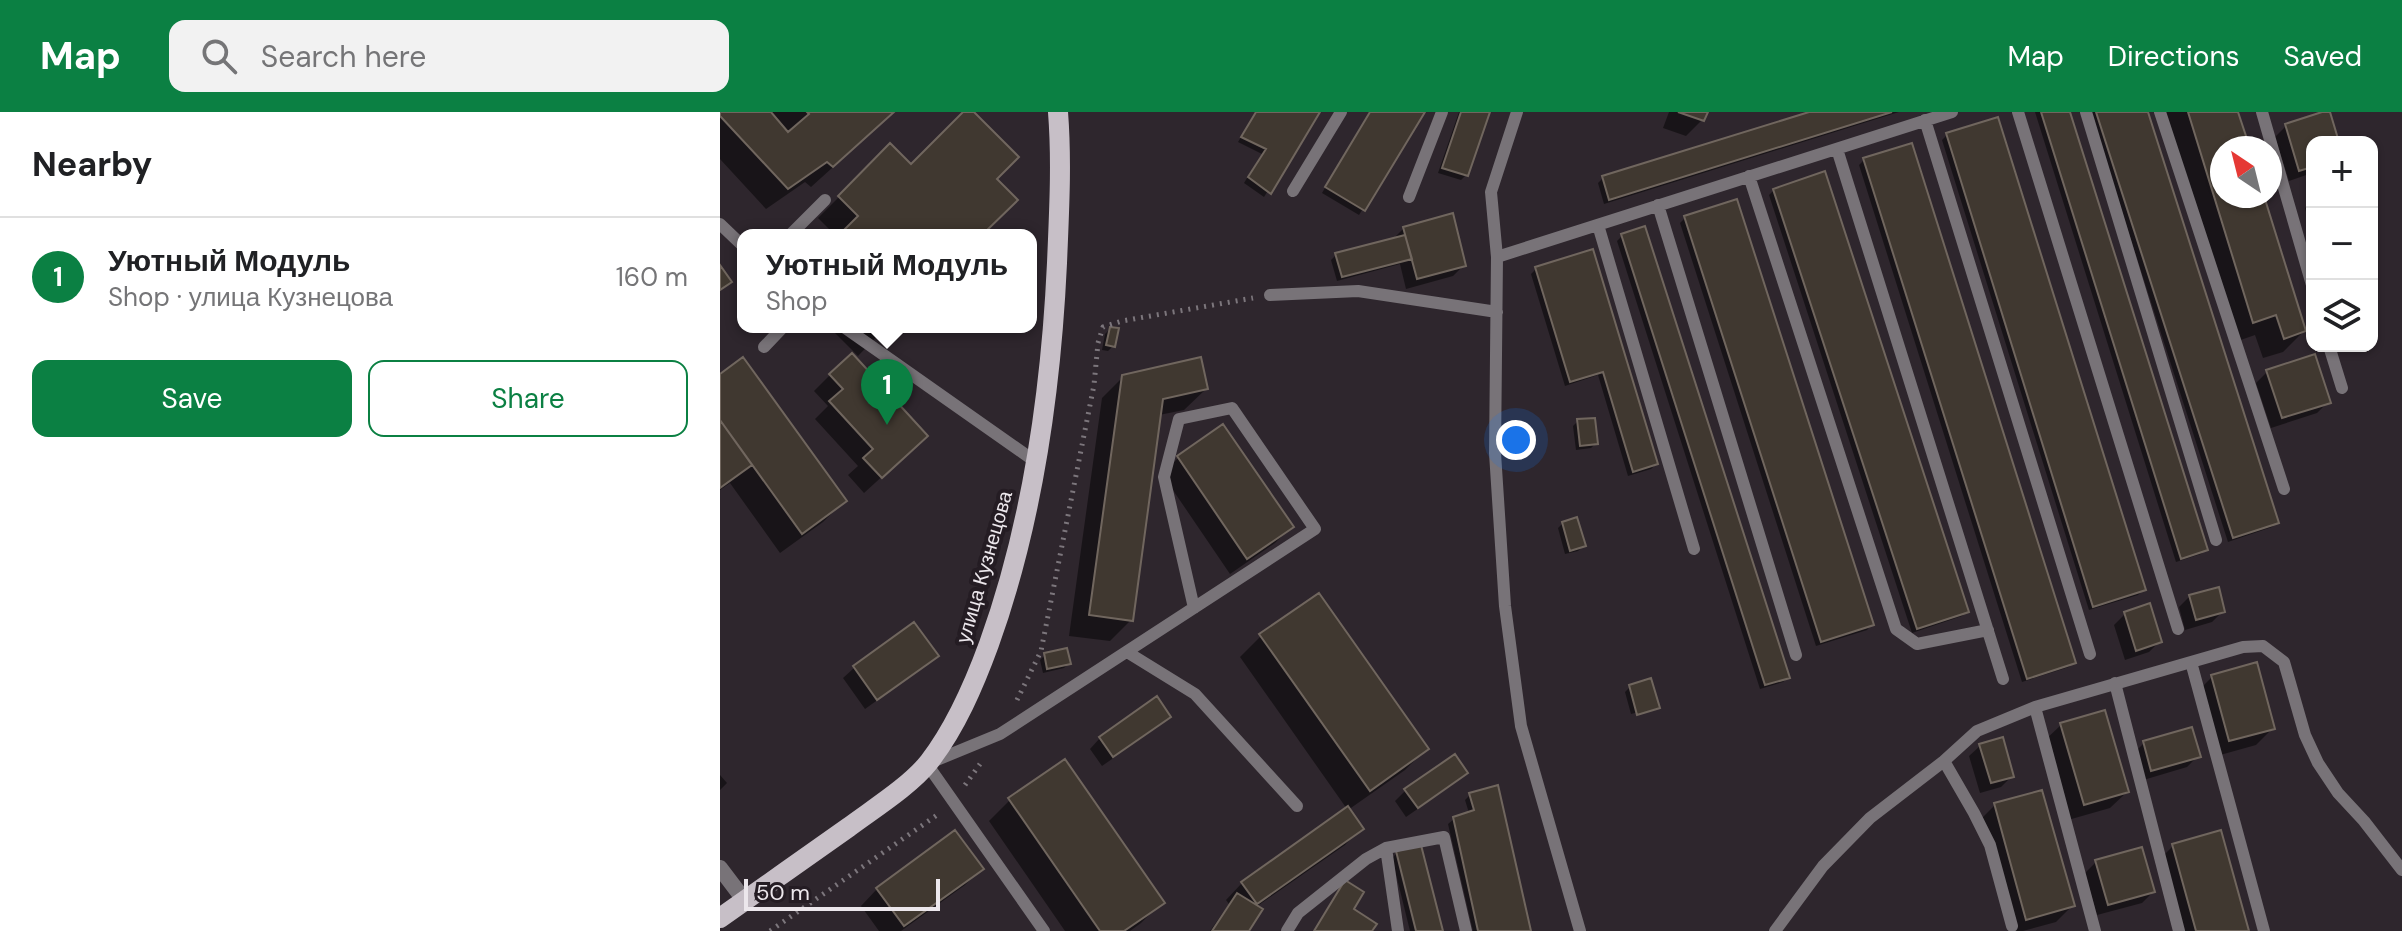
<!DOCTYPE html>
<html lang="en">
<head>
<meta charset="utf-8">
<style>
	body { margin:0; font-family:"DM Sans",sans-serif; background:#f2f2f2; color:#202124 }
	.controls { position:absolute; right:24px; top:24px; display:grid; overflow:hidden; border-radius:16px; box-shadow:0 2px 6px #0004 }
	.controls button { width:72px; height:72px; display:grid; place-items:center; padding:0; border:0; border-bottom:2px solid #e0e0e0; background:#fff; color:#202124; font:40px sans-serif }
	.compass { position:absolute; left:1490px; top:24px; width:72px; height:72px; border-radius:50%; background:#fff; box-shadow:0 2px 6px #0004; rotate:325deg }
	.scale { position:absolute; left:24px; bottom:20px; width:196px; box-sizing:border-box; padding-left:8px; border:4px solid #ece7ec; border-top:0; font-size:22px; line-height:28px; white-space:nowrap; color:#ece7ec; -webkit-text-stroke:6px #241c23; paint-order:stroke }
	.you { position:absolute; left:796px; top:328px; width:28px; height:28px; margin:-20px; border:6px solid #fff; border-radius:50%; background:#1a73e8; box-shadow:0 0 0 12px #1a73e833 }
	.badge { display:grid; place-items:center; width:52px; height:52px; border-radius:50%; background:#0b8043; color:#fff; font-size:26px; font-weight:700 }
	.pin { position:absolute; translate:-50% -66px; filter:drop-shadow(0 2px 4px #0008) }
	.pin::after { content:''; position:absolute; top:42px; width:28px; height:24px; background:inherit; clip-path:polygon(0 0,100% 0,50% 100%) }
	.popup { position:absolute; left:17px; top:117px; width:300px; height:104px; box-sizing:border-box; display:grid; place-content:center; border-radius:16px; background:#fff; filter:drop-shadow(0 2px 6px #0005); font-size:26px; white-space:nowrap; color:#757577 }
	.popup b { font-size:30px; color:#202124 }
	.popup::after { content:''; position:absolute; left:50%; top:100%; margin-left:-16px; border:16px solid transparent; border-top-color:#fff }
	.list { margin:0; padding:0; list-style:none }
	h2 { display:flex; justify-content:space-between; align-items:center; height:104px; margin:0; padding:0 32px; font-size:34px }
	h2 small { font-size:26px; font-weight:400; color:#757577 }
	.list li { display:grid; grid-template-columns:52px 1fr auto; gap:24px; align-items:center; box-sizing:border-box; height:120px; padding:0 32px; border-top:2px solid #e0e0e0 }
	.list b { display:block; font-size:30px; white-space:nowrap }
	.list p { margin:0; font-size:26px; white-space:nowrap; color:#757577 }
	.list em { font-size:26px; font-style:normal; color:#757577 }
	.actions { display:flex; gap:16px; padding:24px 32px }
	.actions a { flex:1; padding:18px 0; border:2px solid #0b8043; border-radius:16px; text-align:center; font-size:28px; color:#0b8043 }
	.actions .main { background:#0b8043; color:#fff }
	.icon { flex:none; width:44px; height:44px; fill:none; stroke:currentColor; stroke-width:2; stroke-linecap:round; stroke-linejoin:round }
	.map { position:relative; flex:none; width:1682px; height:819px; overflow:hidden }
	header { display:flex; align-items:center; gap:48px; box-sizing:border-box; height:112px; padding:0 40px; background:#0b8043; color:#fff }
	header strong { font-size:38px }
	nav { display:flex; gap:44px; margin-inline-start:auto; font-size:28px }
	.search { width:560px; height:72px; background:#f2f2f2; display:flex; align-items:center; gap:20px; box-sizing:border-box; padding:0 28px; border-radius:16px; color:#757577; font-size:30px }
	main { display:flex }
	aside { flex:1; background:#fff }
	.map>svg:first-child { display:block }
</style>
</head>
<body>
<header>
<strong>Map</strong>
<div class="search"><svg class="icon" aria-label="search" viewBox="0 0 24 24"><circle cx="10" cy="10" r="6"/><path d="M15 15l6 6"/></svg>Search here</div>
<nav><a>Map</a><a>Directions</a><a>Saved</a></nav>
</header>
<main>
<aside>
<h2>Nearby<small></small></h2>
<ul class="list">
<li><span class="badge">1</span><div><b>Уютный Модуль</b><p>Shop · улица Кузнецова</p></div><em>160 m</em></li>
</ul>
<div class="actions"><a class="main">Save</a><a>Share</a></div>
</aside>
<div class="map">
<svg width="1682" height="819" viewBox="0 0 1682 819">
	<rect width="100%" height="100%" fill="#2e262d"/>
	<path fill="#0007" d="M0,0H174L91,75L85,70L46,97L0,47Z
		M246,0H251L274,67L259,123H115L98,106L170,34L191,54Z
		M536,0H597L544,85L524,71L542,42L518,30Z
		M650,0H702L639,103L602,81Z
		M739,0H768L746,63L741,68L718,61Z
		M949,0H985L982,8L966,24L943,16Z
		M1096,0H1179L884,92L878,71L883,66Z
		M1315,0H1348L1486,437L1481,442L1456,450Z
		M1370,0H1426L1557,410L1552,415L1508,430Z
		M1440,0H1516L1527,36H1502V84H1542L1584,219L1563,240L1543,246L1535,223L1512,231Z
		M1566,14L1617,30H1592V61L1569,69L1555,25Z
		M1227,23L1423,478L1418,483L1369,498L1222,28Z
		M1144,48L1354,550L1349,555L1302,570L1139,53Z
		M1054,78L1247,499L1242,504L1192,521L1049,83Z
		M1592,89V122L1585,96Z
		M965,106L1152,512L1147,518L1096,534L960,111Z
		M684,116L744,153L733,164L686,177L680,152L617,169L611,148L616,143L672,128Z
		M902,124L1068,565L1063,570L1040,577L897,129Z
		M872,140L936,352L931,357L908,364L878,263L845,274L811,162L816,157Z
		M109,215H166L138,244Z
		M390,217L393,234L388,239L382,238L385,222Z
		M1547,260L1608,290L1597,301L1551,316L1536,271Z
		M110,263L189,340L144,381L128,363L138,354L95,307L108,294L94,279Z
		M0,264L124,389L103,410L60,441L10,371L0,378Z
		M403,265L486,277L464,298L439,303L411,508L390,529L349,524L382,286Z
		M858,309L876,331L871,336L856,338L853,314Z
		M502,315L571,415L555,431L510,462L442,362L458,346Z
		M843,411L863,434L858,439L845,442L838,416Z
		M1470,484L1503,499L1492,510L1465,518L1459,495Z
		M1405,502L1440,529L1429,540L1405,548L1394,513Z
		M541,524L706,637L685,658L628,698L641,716L625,733L536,795L527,819H490L509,792L506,788L522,771L627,697L520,545Z
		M325,543L349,551L344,556L323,561L320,548Z
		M216,544L205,554L145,597L123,566L134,556Z
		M1492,565L1553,616L1536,633L1493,645L1476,581Z
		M910,575L937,595L934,599V596L911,602L905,580Z
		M449,604L438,615L382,654L370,637L380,626Z
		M1341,613L1407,680L1390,696L1348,708L1324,629Z
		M1424,631L1478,644L1467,655L1420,669L1413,642Z
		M1260,634L1292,664L1281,675L1260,681L1249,644Z
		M745,660L735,671L686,705L675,689L686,678Z
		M0,663L7,671L0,678Z
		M1321,680L1353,793L1336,810L1303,819H1289L1258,710L1275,693Z
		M750,683L809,819H753L728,712L734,707L749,701L745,688Z
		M290,688L442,790L421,811L410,819H345L269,709Z
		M235,721L261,757L245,773L181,819H159L141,794L157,777Z
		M1453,734L1527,819H1456L1437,750Z
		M677,741L721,819H690L672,746Z
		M1376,750L1433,780L1422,791L1377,803L1365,761Z"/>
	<path fill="#403830" stroke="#70665e" stroke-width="2" d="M0,0H51L68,20L89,2L87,0H174L113,55L107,50L68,77L0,4Z
		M243,0H254L299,45L277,67L298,88L262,123H119L138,104L118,84L170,31L191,52Z
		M536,0H600L551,82L528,65L546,37L521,25Z
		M650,0H705L645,99L605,75Z
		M741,0H770L748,64L722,56Z
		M958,0H988L984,9Z
		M1089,0H1172L889,88L882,64Z
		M1321,0H1350L1488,438L1461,447Z
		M1376,0H1428L1559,411L1513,426Z
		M1468,0H1518L1530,36H1502V84H1544L1586,219L1564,227L1556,203L1533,211Z
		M1602,0H1610L1619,30H1592V55L1579,59L1565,12Z
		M1278,5L1426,478L1373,495L1226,21Z
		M1192,31L1356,551L1307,567L1143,46Z
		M1105,59L1249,500L1197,517L1053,77Z
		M1017,87L1154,513L1101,530L964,104Z
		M733,101L746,154L697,167L683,115Z
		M925,114L1070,566L1045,573L901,122Z
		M685,123L692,147L622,165L615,141Z
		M873,137L938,352L913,360L883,260L850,270L815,155Z
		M0,153L12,170L0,178Z
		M390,215L399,216L395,235L386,233Z
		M132,241L208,324L162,366L143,346L153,337L109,289L123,277L109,262Z
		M1595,242L1611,291L1562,306L1546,258Z
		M23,245L127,389L82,422L0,308V262Z
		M481,245L488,277L443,287L413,509L369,503L402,263Z
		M875,306L878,332L860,334L857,307Z
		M0,308L32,353L0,376Z
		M503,312L574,415L527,447L457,344Z
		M857,405L866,434L850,439L842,410Z
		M1499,475L1505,500L1476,508L1469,483Z
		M599,481L709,637L650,679L539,522Z
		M1430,491L1442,530L1416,539L1404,500Z
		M194,510L219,544L157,588L133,554Z
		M347,536L351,552L327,557L324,541Z
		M1537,550L1555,617L1509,629L1491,563Z
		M931,566L940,596L917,603L909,573Z
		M437,584L451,605L393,645L379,625Z
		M1385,598L1409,680L1364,693L1340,611Z
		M1472,615L1481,645L1431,659L1423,629Z
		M1283,625L1294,665L1271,671L1259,632Z
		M735,642L748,661L698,696L684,677Z
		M345,647L445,791L404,819H380L288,686Z
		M778,673L811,819H758L733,705L754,698L749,681Z
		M1322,678L1355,794L1306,808L1274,691Z
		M628,694L644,717L537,792L521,770Z
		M235,718L264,757L184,814L156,776Z
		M1501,718L1529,819H1476L1452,732Z
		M701,733L723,819H696L676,739Z
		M1422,735L1435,780L1388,793L1375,748Z
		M625,768L644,780L634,797L657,812L652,819H594Z
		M517,781L543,797L529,819H492Z"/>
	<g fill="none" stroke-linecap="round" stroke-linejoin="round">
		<path stroke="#7c767c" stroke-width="5" stroke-dasharray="2 6" stroke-linecap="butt" d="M297,588L321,539L374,273L378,231L383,215L402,209L533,186
			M245,673L260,652
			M50,819L220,701"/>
		<path stroke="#787378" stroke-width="12" d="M797,0L771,80L777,145L775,341L785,494L801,614L860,819
			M1298,0L1458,517
			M1366,0L1496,428
			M1440,0L1564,377
			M1542,0L1592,173
			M1205,8L1370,542
			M1117,37L1283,567
			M1029,64L1176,517L1197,532L1268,518
			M573,79L621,0
			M689,85L722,0
			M938,93L1076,543
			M0,112L23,134
			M878,113L974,437
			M70,123L105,88
			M777,145L1232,0
			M550,183L638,179L777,200
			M124,215L316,350
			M1609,234L1622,276
			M44,235L63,215
			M407,540L475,582L577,694
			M1471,550L1544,819
			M1395,571L1459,819
			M1315,595L1375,819
			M1224,649L1254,701L1270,733L1292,814
			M666,736L678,819
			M324,819L207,652L280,622L595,417L512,296L459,307L444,365L474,496
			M567,819L578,801L646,747L666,736L724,725L746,819
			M1055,819L1103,754L1150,706L1224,649L1257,619L1315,595L1523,535L1543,534L1564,550L1585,623L1598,651L1618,681L1644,709L1682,758"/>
		<path stroke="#787378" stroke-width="16" d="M0,756L25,789"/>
		<path stroke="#c7bfc7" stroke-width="20" d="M0,806C43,776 86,745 129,715C153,697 190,674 209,650C236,615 254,573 269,532C313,410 331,280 337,151C339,101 342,51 338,0"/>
	</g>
	<g text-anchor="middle" stroke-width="8" stroke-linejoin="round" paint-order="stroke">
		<g font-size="20" fill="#ece7ec" stroke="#241c23">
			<text transform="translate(264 455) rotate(-74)" y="7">улица Кузнецова</text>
		</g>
	</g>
</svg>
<div class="controls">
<button>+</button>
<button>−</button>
<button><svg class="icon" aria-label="layers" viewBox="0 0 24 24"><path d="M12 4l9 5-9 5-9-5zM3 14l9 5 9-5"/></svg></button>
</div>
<svg class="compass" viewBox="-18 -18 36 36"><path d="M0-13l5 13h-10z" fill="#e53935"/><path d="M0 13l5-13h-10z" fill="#757577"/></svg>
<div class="scale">50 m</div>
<div class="you"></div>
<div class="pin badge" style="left:167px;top:313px">1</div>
<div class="popup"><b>Уютный Модуль</b>Shop</div>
</div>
</main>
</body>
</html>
